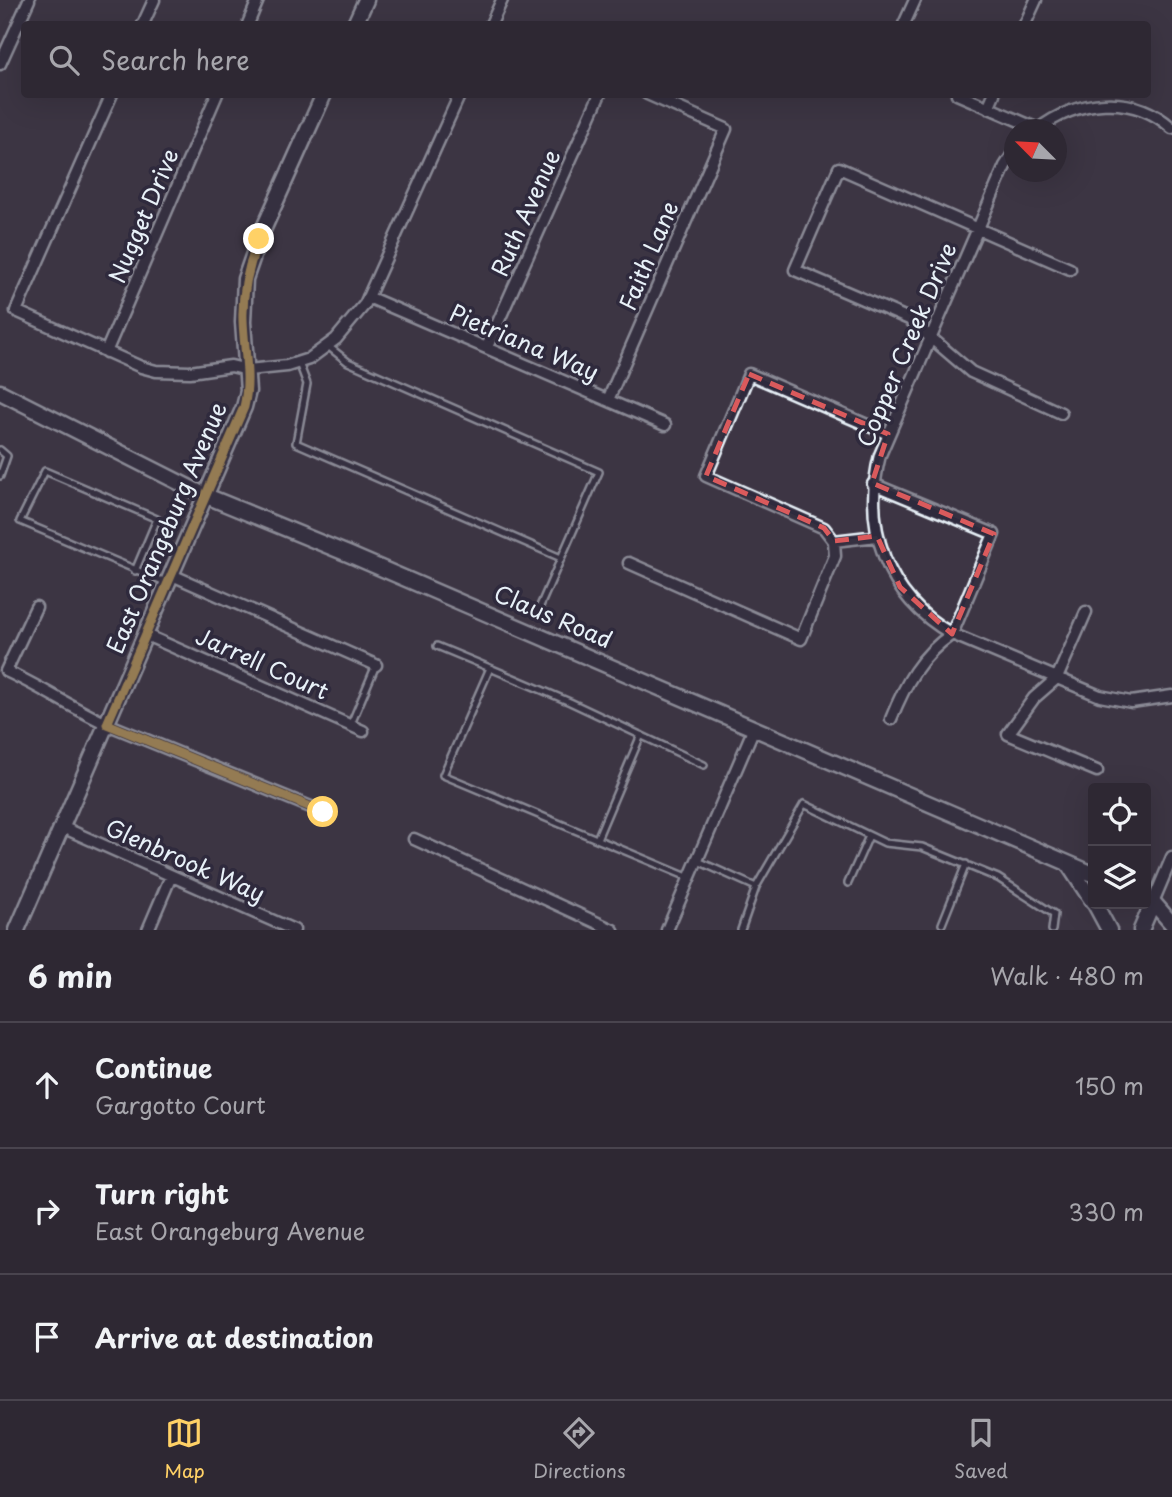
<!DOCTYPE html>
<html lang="en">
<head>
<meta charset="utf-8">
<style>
	body { margin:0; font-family:"Playpen Sans",sans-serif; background:#3a343f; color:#f1f3f6 }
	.controls { position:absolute; right:21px; bottom:21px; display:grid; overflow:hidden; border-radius:7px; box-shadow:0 7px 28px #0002 }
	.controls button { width:63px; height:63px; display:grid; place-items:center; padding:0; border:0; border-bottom:2px solid #49444e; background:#2e2833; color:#f1f3f6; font:35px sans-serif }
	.compass { position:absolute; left:1004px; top:119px; width:63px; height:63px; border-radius:50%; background:#2e2833; box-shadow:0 7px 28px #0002; rotate:294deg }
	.stop { position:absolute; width:21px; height:21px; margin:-16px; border:5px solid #ffd166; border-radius:50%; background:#fff }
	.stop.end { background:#ffd166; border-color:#fff; box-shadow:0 2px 7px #0008 }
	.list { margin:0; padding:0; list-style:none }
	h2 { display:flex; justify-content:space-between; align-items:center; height:91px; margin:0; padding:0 28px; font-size:30px }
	h2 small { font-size:23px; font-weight:400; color:#a7a6ac }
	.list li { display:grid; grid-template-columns:46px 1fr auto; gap:21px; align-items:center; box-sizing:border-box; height:126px; padding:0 28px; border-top:2px solid #49444e }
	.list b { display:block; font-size:26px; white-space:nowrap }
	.list p { margin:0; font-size:23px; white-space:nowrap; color:#a7a6ac }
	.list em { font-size:23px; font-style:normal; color:#a7a6ac }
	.icon { flex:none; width:38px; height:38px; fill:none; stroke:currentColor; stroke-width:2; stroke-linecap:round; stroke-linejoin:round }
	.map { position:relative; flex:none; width:1172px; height:930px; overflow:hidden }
	.search { position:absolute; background:#2e2833; box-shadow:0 7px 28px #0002; left:21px; right:21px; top:21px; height:77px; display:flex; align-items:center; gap:18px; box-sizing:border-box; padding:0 24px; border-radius:7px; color:#a7a6ac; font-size:26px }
	.sheet { height:469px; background:#2e2833 }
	nav { display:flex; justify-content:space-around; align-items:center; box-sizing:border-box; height:98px; border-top:2px solid #49444e; background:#2e2833; font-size:19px; color:#a7a6ac }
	nav a { display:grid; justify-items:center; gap:4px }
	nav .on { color:#ffd166 }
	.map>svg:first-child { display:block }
</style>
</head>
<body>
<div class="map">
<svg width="1172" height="930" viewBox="0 0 1172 930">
	<rect width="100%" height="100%" fill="#3d3544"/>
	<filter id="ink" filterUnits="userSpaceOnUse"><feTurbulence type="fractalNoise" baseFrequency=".0143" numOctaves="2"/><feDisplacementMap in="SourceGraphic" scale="14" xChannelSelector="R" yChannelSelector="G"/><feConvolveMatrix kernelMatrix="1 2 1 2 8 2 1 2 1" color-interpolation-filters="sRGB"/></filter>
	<g filter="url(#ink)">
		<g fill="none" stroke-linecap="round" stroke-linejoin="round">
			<defs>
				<path id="lane" d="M328,346L348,362L599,472L537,613
					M299,363L307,384L296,443L561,558
					M0,450L7,456L0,476
					M135,571L157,519L45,471L20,521L165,582
					M437,646L490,668
					M351,724L376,665
					M597,839L641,735
					M698,861L756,887
					M690,878L443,775L490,668L570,702L704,765
					M848,883L869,836
					M942,924L966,864
					M741,930L756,887L804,804L885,843L922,847L998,878L1054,914L1052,930"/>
				<path id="street" d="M143,24L154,0
					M248,24L258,0
					M491,24L502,0
					M904,24L915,0
					M1025,24L1036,0
					M0,64L29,0
					M112,94L16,311L141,367L156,371L190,372L231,366L248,370L287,366L309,359L336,339L365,304L460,94
					M957,94L1038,129
					M988,108L994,94
					M1037,130C1077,99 1132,92 1172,128
					M1014,152L1005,166L880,455C862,526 886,597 952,634L1100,696L1131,702L1172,696
					M368,297L665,425
					M487,347L600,94
					M106,352L217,94
					M608,400L726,129L647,94
					M1061,413L971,372L909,319L795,270L839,168L1070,269
					M873,484L994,534L952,634
					M834,541L877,536
					M629,563L801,639L835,556L834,541L824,528L706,476L749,374L888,434
					M172,575L376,665
					M36,607L6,671C41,687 72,708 107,724L323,812
					M146,635L363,731
					M1057,678L1034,698L1008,734L1097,771
					M1057,678L1086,612
					M891,719C905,684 920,656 952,634
					M62,827L294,930
					M414,839L613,930
					M1153,902L1172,857
					M148,930L171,876
					M667,930L754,728"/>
				<path id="secondary" d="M355,24L366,0
					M0,392L204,495L348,554L1093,874
					M1068,864L1093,902
					M1153,902L1172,924
					M1095,904L1109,930
					M17,930L244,407L248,391L243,322L245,279L259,239L324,94
					M1141,930L1153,902"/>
			</defs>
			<use href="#lane" stroke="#e8f1f8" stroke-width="10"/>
			<use href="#street" stroke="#e8f1f8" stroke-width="15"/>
			<use href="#secondary" stroke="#e8f1f8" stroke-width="19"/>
			<use href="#lane" stroke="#2f2a3d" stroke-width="5"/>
			<use href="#street" stroke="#2f2a3d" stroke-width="10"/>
			<use href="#secondary" stroke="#2f2a3d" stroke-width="14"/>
		</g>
	</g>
	<g fill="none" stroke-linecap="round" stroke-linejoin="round" filter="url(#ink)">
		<path stroke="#ffd166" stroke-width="9" d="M259,239C248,266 242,291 243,320C244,350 251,378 244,407L107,724L323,812"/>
	</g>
	<path d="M0 0H1172V930H0ZM749,374L888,434L872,483L994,534L952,634L900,587L877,536L834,541L824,528L706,476Z" fill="#3d3544" fill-opacity=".55" fill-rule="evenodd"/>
	<path fill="none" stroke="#da5a5c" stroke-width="5" stroke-dasharray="14 9" stroke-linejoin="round" d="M749,374L888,434L872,483L994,534L952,634L900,587L877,536L834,541L824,528L706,476Z"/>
	<g text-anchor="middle" stroke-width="7" stroke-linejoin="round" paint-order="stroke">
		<g font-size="23" fill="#e8f1f8" stroke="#2f2a3d">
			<text transform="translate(526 213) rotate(-66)" y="8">Ruth Avenue</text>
			<text transform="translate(144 216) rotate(-67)" y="8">Nugget Drive</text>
			<text transform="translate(649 256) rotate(-67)" y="8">Faith Lane</text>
			<text transform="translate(524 343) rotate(23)" y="8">Pietriana Way</text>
			<text transform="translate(907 345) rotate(-67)" y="8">Copper Creek Drive</text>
			<text transform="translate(167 528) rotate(-67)" y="8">East Orangeburg Avenue</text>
			<text transform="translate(553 617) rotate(23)" y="8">Claus Road</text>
			<text transform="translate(262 664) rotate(24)" y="8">Jarrell Court</text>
			<text transform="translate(185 861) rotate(24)" y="8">Glenbrook Way</text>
		</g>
	</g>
</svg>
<div class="controls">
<button><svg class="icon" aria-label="locate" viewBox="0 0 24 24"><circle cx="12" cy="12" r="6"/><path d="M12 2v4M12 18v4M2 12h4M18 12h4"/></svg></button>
<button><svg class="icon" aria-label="layers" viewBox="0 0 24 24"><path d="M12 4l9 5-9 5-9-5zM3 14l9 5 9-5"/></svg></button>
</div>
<svg class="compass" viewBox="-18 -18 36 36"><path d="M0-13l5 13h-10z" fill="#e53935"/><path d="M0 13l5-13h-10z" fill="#a7a6ac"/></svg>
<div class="stop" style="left:323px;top:812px"></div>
<div class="stop end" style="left:259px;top:239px"></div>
<div class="search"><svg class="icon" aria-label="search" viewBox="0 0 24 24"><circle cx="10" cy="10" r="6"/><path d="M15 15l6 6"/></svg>Search here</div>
</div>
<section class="sheet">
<h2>6 min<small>Walk · 480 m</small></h2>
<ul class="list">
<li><svg class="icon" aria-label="ahead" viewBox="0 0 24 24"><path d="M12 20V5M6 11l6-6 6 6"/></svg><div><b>Continue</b><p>Gargotto Court</p></div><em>150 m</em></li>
<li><svg class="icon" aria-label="right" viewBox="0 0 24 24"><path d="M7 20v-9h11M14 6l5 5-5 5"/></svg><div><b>Turn right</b><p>East Orangeburg Avenue</p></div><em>330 m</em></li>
<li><svg class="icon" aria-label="arrive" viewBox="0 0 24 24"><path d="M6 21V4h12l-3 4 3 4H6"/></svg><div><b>Arrive at destination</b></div></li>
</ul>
</section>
<nav>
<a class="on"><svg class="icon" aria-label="map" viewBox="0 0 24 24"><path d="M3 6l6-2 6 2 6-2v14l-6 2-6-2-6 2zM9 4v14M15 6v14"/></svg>Map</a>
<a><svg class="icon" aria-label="directions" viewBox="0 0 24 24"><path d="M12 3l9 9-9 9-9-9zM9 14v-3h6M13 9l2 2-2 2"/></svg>Directions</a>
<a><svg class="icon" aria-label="saved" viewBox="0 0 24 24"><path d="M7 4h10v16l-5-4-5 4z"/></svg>Saved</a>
</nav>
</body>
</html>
